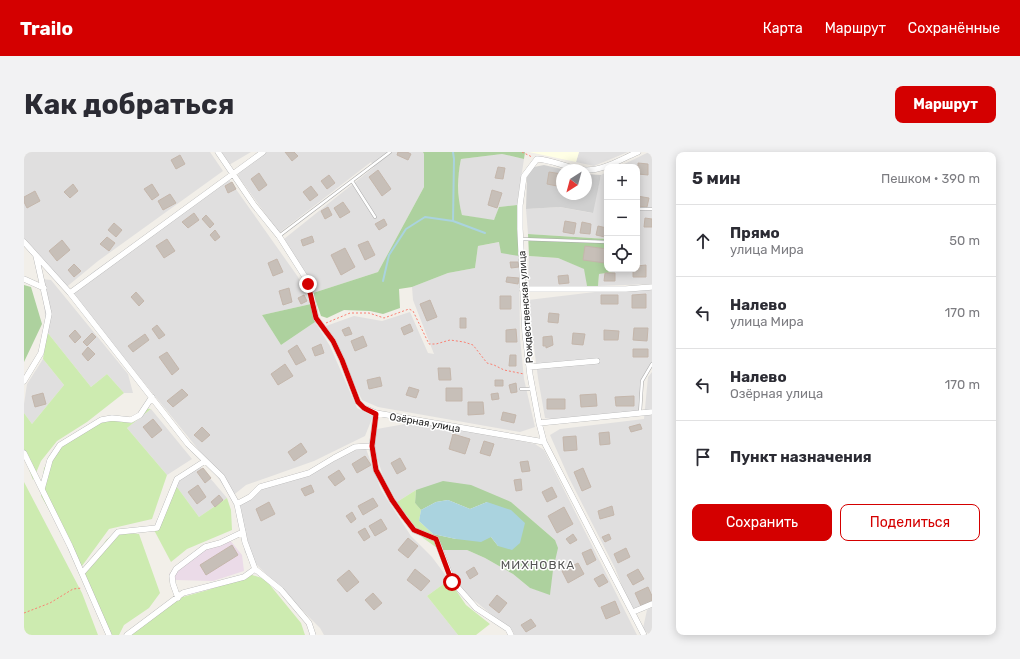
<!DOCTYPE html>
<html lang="ru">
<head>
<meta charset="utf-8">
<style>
	body { margin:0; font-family:Rubik,sans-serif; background:#f2f2f3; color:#2b2b33 }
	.controls { position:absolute; right:12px; top:12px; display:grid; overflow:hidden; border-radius:8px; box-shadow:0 2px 10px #0003 }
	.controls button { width:36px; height:36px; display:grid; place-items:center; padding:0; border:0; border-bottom:1px solid #e1e1e2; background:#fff; color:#2b2b33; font:20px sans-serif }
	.compass { position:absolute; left:532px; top:12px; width:36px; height:36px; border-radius:50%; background:#fff; box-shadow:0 2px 10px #0003; rotate:216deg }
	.stop { position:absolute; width:12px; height:12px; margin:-9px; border:3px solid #d40000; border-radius:50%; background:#fff }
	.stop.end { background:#d40000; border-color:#fff; box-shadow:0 1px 4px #0008 }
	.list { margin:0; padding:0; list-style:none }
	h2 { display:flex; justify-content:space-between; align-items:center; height:52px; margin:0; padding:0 16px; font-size:17px }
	h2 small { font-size:13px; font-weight:400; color:#7c7c81 }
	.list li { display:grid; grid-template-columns:26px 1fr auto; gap:12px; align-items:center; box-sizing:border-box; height:72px; padding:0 16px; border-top:1px solid #e1e1e2 }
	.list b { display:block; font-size:15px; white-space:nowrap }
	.list p { margin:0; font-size:13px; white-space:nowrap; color:#7c7c81 }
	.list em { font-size:13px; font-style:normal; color:#7c7c81 }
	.actions { display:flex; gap:8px; padding:12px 16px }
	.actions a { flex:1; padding:9px 0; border:1px solid #d40000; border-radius:8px; text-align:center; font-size:14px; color:#d40000 }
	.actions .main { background:#d40000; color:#fff }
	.icon { flex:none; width:22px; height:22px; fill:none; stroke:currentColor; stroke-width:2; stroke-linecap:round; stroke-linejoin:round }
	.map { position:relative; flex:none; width:628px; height:483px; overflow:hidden; border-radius:8px }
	header { display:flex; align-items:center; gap:24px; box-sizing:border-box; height:56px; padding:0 20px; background:#d40000; color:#fff }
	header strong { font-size:19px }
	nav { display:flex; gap:22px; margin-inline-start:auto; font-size:14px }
	.intro { display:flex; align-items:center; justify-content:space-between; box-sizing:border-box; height:96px; padding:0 24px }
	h1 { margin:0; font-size:28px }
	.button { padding:10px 18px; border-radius:8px; background:#d40000; color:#fff; font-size:14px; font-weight:700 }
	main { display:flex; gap:24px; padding:0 24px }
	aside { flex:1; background:#fff; border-radius:8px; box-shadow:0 2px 10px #0003 }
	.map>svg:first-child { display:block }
</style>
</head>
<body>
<header>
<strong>Trailo</strong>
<nav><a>Карта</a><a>Маршрут</a><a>Сохранённые</a></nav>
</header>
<div class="intro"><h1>Как добраться</h1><a class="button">Маршрут</a></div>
<main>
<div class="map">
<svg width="628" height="483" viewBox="0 0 628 483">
	<rect width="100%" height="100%" fill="#f2efe9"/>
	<path fill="#e0dfdf" d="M0,0H186L199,19L74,109L40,137L0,87Z
		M195,0H227L205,13Z
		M239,0H399L400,2V35L354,120L289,141L260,87L350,15L347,10L255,81L214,24L217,14Z
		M555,0H604L570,14L552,10Z
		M625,0H628V132L574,134L575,122L598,119V117H613V15H594Z
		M478,2L500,7L493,53L475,55L470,69L438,63L435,51L434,23L437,7Z
		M583,20V87L504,82L502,57L536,55L568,61L577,23Z
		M204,26L274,125L287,152L238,163L257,193L291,170L306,194L333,256L349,264L341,284L290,309L222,333L207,345L178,302L48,142L69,120Z
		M476,90L495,104L496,186L500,227L511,275L496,280L354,255L338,248L302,174L330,164L358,169L386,160L404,201L410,202L389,148L388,135L424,121L451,116L454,94Z
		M505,104L534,106L561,117L563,134L504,136Z
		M17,127L27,128L104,222L109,241H100L83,222L67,235L23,180Z
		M628,136V210L617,228L615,259L532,268L521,266L514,226L504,148L596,137Z
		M19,207L40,233L8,272L0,261V252L3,232Z
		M628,220V450L608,460L591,416L545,326L526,283L536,277L620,267L624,225Z
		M127,257L168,307L143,323L103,276Z
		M392,270L465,282L511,292L520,298L613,483H490L489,480L436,437L416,398H443L461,406L489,422L506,436L526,442L531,388L487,350L392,338L373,350L359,324L348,290L353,277Z
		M341,294L357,338L387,384L408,405L425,428L403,444L434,483H300L296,476L221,401L212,352L232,339L301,312Z
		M175,313L203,346L175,365L150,331Z
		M628,455V483H625L619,476L623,458Z"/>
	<path fill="#ebdbe8" d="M205,387L218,403L220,419L189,429L152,428L145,422L175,398Z"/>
	<path fill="#ffffe5" d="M505,0H555L552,10Z"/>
	<path fill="#d0d0d0" d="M520,13L542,18H538V42H562V22L577,23L569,61L536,55L502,57L503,25L510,15Z"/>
	<path fill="#cdebb0" d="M23,180L67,235L83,222L100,241L63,270L33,289L17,309L9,328L0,304V261L8,272L40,233L19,207Z
		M120,256L127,257L103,276L143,323L128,367L85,377L58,414L17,344L20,316L37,293L76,266L108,267Z
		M0,330L58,441L74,483H0Z
		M150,331L175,365L203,346L207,358L208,378L163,397L147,410L130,378Z
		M392,338L391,351L397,358L395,369L409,382L416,398L399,386L373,350Z
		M97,380L115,382L136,441L125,456L100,473L95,483H84L59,421L83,387Z
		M225,422L241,427L277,471L281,483H104L155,446L184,438Z
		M425,428L442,453L466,472L452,483H434L403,444Z"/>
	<path fill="#add19e" d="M399,0H501L500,7L478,2L437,7C433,26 433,44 438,63L470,68L475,55L493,53L495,104L477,101L475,90L454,94L451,116L424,121L388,135L375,137L376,156L359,162L346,159L320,158L303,166L297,164L289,141L354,120L400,35V2Z
		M504,82L583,87V117H598V119L575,122L574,134H563L560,117L534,106L505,104Z
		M0,133L7,135L18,172L0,210Z
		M287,152L291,170L257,193L238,163Z
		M419,329L447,333L487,350L531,388L534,396L529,418L526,443L506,436L489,422L461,406L443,398H416L409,382L432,387L467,385L474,394L463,350L446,357L424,348L412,350L397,358L391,351L392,338Z"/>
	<path fill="#aad3df" d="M424,348L446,357L463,350L487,358L501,371L496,391L488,398L474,394L467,385L457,390L432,387L409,382L395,369L397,358L412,350Z"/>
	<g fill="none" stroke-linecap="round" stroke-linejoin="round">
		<path stroke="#aad3df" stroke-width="2" d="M429,0L430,7L429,69L461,81
			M359,129L365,103L382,77L401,65L429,69"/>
	</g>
	<path fill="#c7bfb8" stroke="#c4b6ab" d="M261,0H270L274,4L268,9Z
		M374,0H383L387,2L384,8L373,3Z
		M156,3L161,12L152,17L147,8Z
		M614,11L624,12V23L614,22Z
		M474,15L481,16L479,27L471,26Z
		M354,18L367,37L358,44L345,25Z
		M525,20L538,22V35L523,32Z
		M235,21L243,33L235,39L227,27Z
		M305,23L311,31L303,37L297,29Z
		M208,30L212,37L204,41L201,34Z
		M49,32L54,39L46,46L40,40Z
		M128,32L135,43L128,48L120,37Z
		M287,34L294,43L286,49L279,40Z
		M468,38L478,41L473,56L464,53Z
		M11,39L16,49L3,56L0,50V45Z
		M146,42L152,51L139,58L134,49Z
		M613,44L625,46L623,55L613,54Z
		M319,50L326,60L316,66L310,56Z
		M304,55L308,63L301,67L297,59Z
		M170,61L175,68L164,76L158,70Z
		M182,63L190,72L186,76L178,67Z
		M621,66L628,67V75H620Z
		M360,67L363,73L355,78L351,72Z
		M541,69L552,71L550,82L539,80Z
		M558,70L567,72L566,82L556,81Z
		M90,71L98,78L92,85L84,78Z
		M574,74L583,76L581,85L572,83Z
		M191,78L196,85L191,89L186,83Z
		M288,84L290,90L279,94L277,88Z
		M83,85L91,91L85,99L76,92Z
		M143,87L151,99L140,106L132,94Z
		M38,88L46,98L33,109L25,99Z
		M344,89L351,103L341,108L334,93Z
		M561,94L583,97L581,111L559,108Z
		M321,96L331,115L317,123L307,103Z
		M253,107L259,120L249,124L244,111Z
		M486,110H494L495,115L487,116Z
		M50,112L57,119L50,125L44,118Z
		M622,113V125H609V117H613V114Z
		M581,121H591V129H580Z
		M544,123L545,131L535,132L534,124Z
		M483,125L495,126L494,132L482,130Z
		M265,136L268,150L259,153L255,139Z
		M112,140L120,149L115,154L107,145Z
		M622,142V156H608V143Z
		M280,143L283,149L277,152L274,146Z
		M577,143H594V152H577Z
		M476,144H487V157H476Z
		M406,148L413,165L403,169L396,152Z
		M525,161L535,162L534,171L524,170Z
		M436,166H442V176H436Z
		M386,172L389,179L380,183L377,176Z
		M133,173L141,183L135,187L128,177Z
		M325,175L328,182L321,184L318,178Z
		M610,176H624L623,189L609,188Z
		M492,177L493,190H482V178Z
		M51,178L57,185L51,191L45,184Z
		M580,178L595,179L594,188H580Z
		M68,181L72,185L63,194L59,190Z
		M549,181L561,182L559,193L548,192Z
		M121,182L125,188L109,200L104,194Z
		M339,184L343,194L331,199L327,189Z
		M528,184L529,193L522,196V194H519V185Z
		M297,192L300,201L291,204L288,196Z
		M273,193L282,208L272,213L264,199Z
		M64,195L71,202L64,209L58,202Z
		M609,197H624V205H609Z
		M143,200L155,217L148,223L135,205Z
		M486,203H492V214H485Z
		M261,212L269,224L254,233L247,222Z
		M414,216H426L427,228H415Z
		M356,225L358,234L345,237L343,228Z
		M471,228H479V234H471Z
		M492,231L493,240L487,241L485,233Z
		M385,235L395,238L392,246L382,243Z
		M422,236H438V249H422Z
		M158,237L164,243L149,255L143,249Z
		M19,241L22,252L11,255L8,244Z
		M474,241L475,247L468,248L467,242Z
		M572,242L573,254L557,255L556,243Z
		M610,244V254H592L591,245Z
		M523,247H541V257H523Z
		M444,250H459L460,262L444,263Z
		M479,260L492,263L490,271L477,268Z
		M129,267L138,278L128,286L119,275Z
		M616,272L618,277L607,280L605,275Z
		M178,275L186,283L178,290L170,283Z
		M585,280L586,292L576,293L575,281Z
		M429,282L446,287L441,302L425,297Z
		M552,284L553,298L540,299L539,285Z
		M460,289L470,292L466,304L456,301Z
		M277,291L283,300L270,309L264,300Z
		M341,304L347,313L333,321L328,312Z
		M376,306L382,317L373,322L367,311Z
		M504,309L506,319L498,320L496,310Z
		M179,316L187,326L181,331L173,320Z
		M559,316L567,335L558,339L550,320Z
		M315,318L321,327L311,334L304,325Z
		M497,327L498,338L492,339L490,328Z
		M174,333L182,345L173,352L164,340Z
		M287,333L290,340L281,344L277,337Z
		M528,335L533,345L523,350L518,340Z
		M195,343L199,348L191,355L187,350Z
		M349,346L354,354L339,363L334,354Z
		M245,350L251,362L237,369L232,357Z
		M588,354L590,363L576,367L574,359Z
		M540,355L549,372L533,381L524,364Z
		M328,360L332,367L327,371L322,364Z
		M357,367L363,377L351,384L345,374Z
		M341,376L346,385L340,389L334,380Z
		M549,382L553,388L546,392L542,387Z
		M585,382L587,387L581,390L578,385Z
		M384,386L394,394L384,406L374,398Z
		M208,393L214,403L182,423L176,413Z
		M602,396L606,405L594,411L590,402Z
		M567,397L572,408L563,413L558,401Z
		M554,411L560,422L544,431L538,419Z
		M450,415L454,422L446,427L442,420Z
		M391,417L406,429L397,439L383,428Z
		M614,417L620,427L609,433L603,423Z
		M325,418L335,430L323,440L313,428Z
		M579,422L584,430L575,435L570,427Z
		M624,435L628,444V449L617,454L611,441Z
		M349,441L358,451L350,458L341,448Z
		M473,443L483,451L475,461L465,453Z
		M591,449L596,461L582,467L577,455Z
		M507,467L512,474L502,480L497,473Z"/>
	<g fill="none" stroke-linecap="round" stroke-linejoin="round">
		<defs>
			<path id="lane" d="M328,29L351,65
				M613,57H628
				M255,84L366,0
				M497,87L583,90
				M497,237H508
				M616,261L618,229L628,212"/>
			<path id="street" d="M194,0L230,53L255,84L283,128L286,137L292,166L309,189L318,208L334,250L340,256L352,261L520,290
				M614,0C597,7 579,19 561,18C545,17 530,8 513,7L500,24L496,53V77L501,181L506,223L515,271L520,290L620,483
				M0,90L46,141L164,292L198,325L213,352L221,390L231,417L257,438L285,471L289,483
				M0,127L20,136
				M498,137H602L628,135
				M46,141L239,0
				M505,215L573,209
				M0,229L17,201L25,162L12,104
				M352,261L348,294L352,318L368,348L380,365L390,378L412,387L429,430L452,456L484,477L487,483
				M515,271L627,260
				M0,301L46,394L85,483
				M18,337L26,308L36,293L77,268L88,266L107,268L116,263L128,245
				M213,352L226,345L236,335L285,321L310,306L331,295L348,294
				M58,421L94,380L133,376L153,327L181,309
				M154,446L149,432L148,424L152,417L181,395L196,391L219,380
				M609,460L628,452
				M103,483L159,441L220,425L231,417"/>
		</defs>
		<use href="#lane" stroke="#a9a9a9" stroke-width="3.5"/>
		<use href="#street" stroke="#a9a9a9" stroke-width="6"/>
		<path stroke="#fa8072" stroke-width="1" stroke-dasharray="2 2" stroke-linecap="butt" d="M498,0L508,5
			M302,171L326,161H345L360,166L385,157L389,159L405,192H412L426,188L440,190L449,193L463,211L470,213L480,218L500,222
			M0,461L26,451L49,437L58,436"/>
		<use href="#lane" stroke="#fff" stroke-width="2.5"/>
		<use href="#street" stroke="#fff" stroke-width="5.5"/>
	</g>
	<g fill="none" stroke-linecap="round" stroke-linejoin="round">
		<path stroke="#d40000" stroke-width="5" d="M284,132L292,166L309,189L318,208L334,250L340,256L352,262L348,294L352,318L368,348L380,365L390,378L412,387L428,430"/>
	</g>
	<g text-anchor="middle" stroke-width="3" stroke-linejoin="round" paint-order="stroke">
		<g font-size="10" fill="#222" stroke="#fff">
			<text transform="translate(501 155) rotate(-94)" y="4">Рождественская улица</text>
			<text transform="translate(401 270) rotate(10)" y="4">Озёрная улица</text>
		</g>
		<g font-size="12" letter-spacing="1" fill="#555" stroke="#fff">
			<text x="514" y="417">МИХНОВКА</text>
		</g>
	</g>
</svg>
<div class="controls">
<button>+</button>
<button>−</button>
<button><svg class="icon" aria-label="locate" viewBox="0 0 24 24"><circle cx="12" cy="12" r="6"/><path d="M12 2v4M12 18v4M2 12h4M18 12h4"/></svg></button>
</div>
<svg class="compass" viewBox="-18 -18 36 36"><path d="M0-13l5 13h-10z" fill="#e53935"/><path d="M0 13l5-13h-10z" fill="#7c7c81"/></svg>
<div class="stop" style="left:428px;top:430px"></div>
<div class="stop end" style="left:284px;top:132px"></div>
</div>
<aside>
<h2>5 мин<small>Пешком · 390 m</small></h2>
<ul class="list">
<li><svg class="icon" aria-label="ahead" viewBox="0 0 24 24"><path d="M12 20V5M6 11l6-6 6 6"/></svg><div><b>Прямо</b><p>улица Мира</p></div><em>50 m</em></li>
<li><svg class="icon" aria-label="left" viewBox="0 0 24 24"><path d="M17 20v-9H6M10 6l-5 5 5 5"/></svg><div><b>Налево</b><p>улица Мира</p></div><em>170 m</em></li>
<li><svg class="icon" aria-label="left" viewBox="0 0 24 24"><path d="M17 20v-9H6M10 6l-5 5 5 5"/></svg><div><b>Налево</b><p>Озёрная улица</p></div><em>170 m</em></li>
<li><svg class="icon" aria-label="arrive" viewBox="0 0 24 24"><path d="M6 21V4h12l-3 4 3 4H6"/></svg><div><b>Пункт назначения</b></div></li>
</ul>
<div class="actions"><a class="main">Сохранить</a><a>Поделиться</a></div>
</aside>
</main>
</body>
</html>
